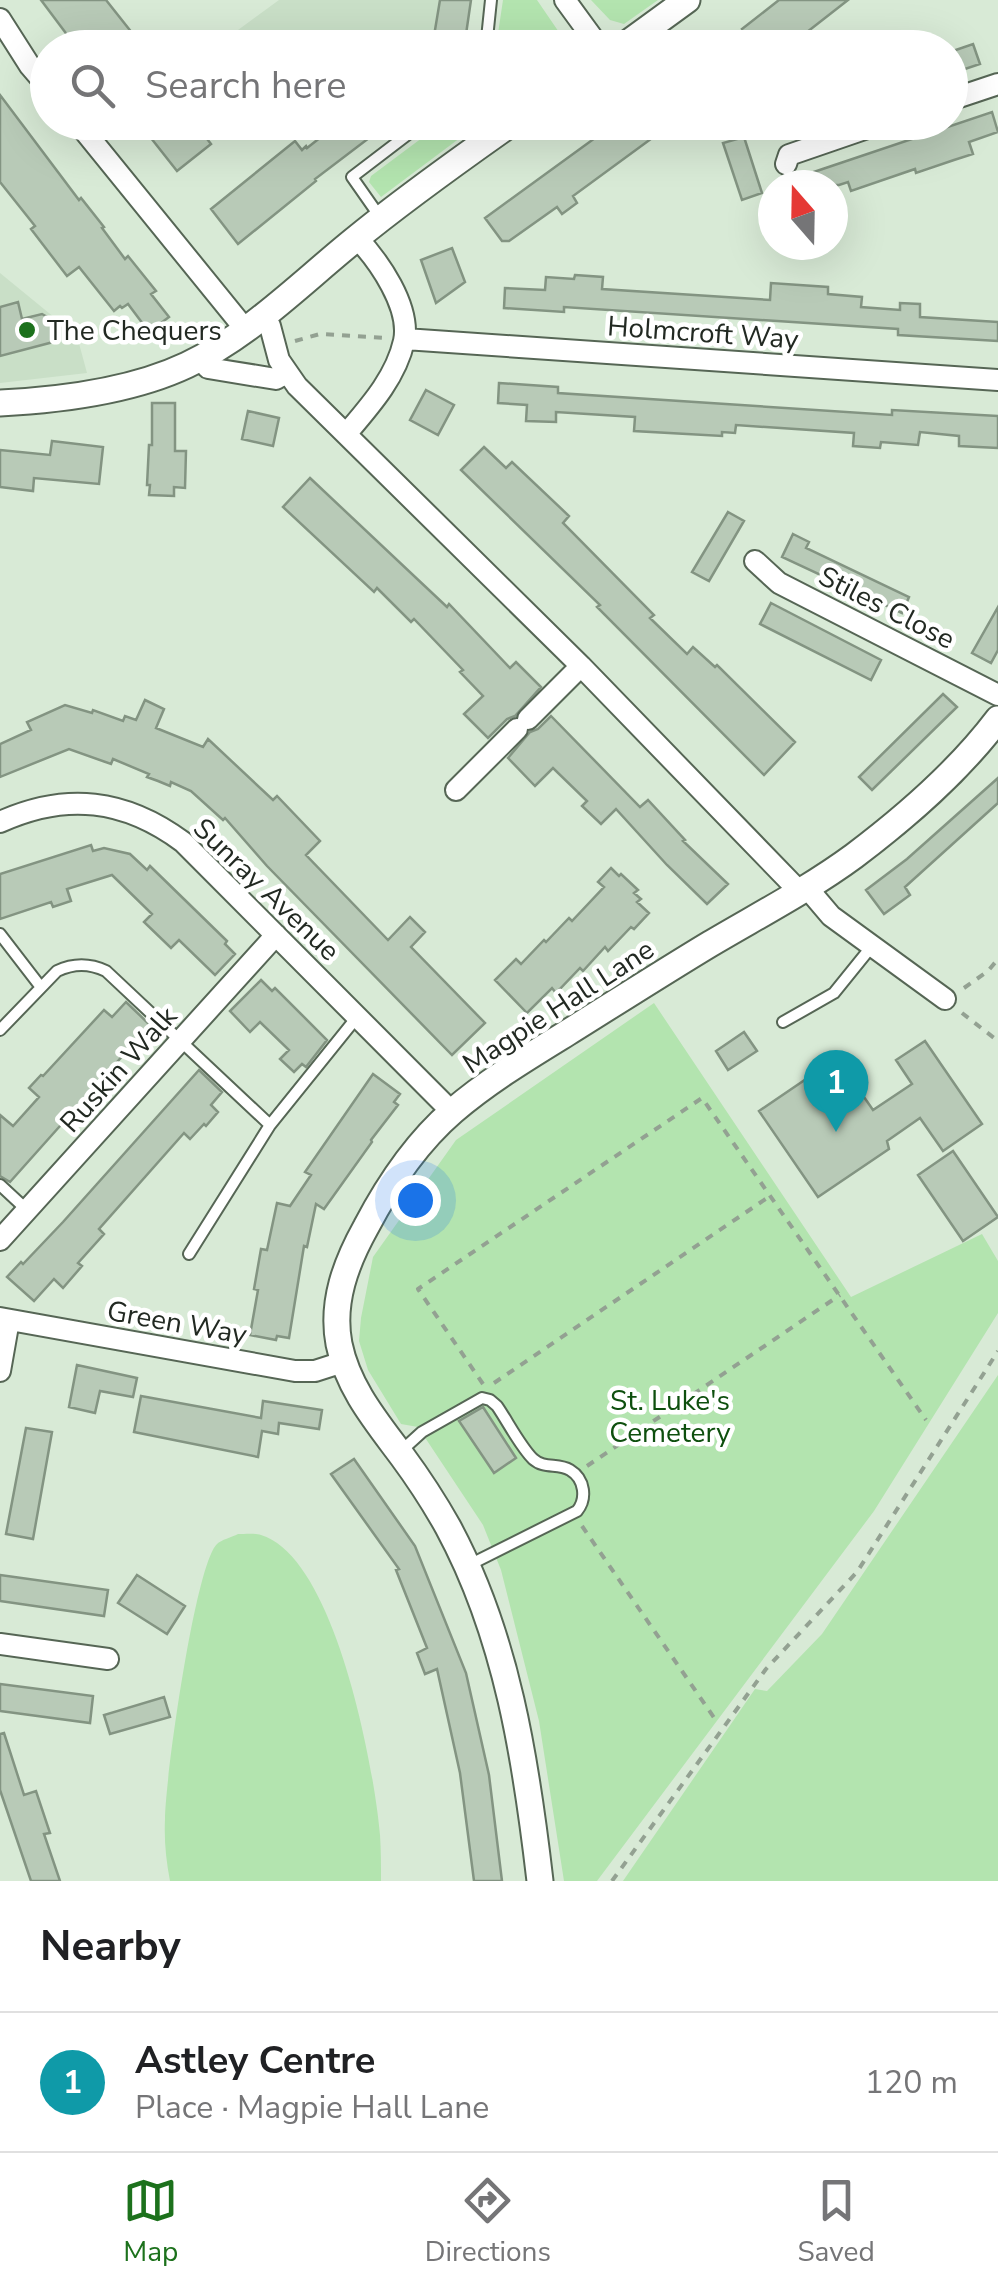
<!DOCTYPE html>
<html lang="en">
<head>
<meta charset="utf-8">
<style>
	body { margin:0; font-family:"Nunito Sans",sans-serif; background:#f6f6f6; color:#202124 }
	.compass { position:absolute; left:758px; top:170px; width:90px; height:90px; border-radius:50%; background:#fff; box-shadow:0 10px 40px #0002; rotate:340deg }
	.you { position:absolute; left:415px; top:1200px; width:35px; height:35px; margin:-25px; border:8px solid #fff; border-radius:50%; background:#1a73e8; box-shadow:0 0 0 15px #1a73e833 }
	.badge { display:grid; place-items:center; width:65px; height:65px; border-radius:50%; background:#1c711c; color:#fff; font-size:32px; font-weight:700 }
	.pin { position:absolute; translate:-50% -82px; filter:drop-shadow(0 2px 5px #0008) }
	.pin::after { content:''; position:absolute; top:52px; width:35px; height:30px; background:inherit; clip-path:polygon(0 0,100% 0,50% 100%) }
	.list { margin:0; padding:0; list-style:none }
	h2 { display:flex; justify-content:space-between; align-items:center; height:130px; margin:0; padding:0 40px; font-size:42px }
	h2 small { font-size:32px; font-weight:400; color:#757577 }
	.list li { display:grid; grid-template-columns:65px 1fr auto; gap:30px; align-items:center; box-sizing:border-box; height:140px; padding:0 40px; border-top:2px solid #e0e0e0 }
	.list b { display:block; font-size:38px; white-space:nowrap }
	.list p { margin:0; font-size:32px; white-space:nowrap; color:#757577 }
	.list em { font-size:32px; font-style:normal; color:#757577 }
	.icon { flex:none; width:55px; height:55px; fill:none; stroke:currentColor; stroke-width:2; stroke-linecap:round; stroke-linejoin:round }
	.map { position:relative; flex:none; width:998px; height:1881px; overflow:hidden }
	.search { position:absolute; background:#fff; box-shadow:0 10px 40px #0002; left:30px; right:30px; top:30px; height:110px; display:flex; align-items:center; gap:25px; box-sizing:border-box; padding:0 35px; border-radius:55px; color:#757577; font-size:38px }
	.sheet { height:270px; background:#fff }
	nav { display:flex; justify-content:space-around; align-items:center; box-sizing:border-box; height:140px; border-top:2px solid #e0e0e0; background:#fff; font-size:28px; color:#757577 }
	nav a { display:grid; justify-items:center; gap:5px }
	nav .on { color:#1c711c }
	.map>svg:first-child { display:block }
</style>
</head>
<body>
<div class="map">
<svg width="998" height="1881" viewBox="0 0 998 1881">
	<rect width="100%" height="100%" fill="#d8ead6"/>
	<path fill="#c9dfc7" d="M279,0H471L464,47H251L238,30Z
		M0,273L77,336L87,373L0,383Z"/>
	<path fill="#b3e4af" d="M503,0H537L565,41L566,47H496Z
		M591,0H658L624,24L610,20Z
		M442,123H480L381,197L369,182L371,176Z
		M654,1003L851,1297L982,1234L998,1261V1313L874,1511L597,1881H564L539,1721L501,1570L483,1525L418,1427L401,1424L368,1370L359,1341L361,1318L373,1257L456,1140Z
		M998,1375V1881H623L755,1689L767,1691L822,1634Z
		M238,1534C245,1534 255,1533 261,1535C335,1557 374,1766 380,1835C381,1850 381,1866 381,1881H170C166,1860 164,1840 165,1819C165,1781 195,1565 217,1544C221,1540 232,1537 238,1534Z"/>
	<path fill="#b8cab7" stroke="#839482" stroke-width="2.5" d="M41,0H106L144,48H77Z
		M440,0H471L464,48H432Z
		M779,0H848L793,43L789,38L776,48H756L742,29Z
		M973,44L980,64L950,74V52Z
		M0,95L79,200L81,198L104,227L102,228L125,259L128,256L156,291L151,294L169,317L149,332L128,304L122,308L120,306L114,311L79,267L67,276L31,229L35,226L0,182Z
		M992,112L998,132L969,142L973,154L954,160L916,173L915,169L851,191L848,182L839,185H784V182Z
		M160,122H194L211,144L177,171L147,133Z
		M340,122H390L315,179L316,181L238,244L211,209L295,141L302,150L306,146L307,148Z
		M617,122H674L573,196L577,203L562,214L557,207L509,241H502L485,218Z
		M744,137L762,193L742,200L723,143Z
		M452,248L465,282L436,303L421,260Z
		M575,275L603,277L602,289L770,300L771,283L828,287V294L862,297L861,307L900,310V303L920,304V317L998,322V341L898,335V329L564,307V312L504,308L505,288L545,290L546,277L574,279Z
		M18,302L22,319L42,314L51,319L57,341L0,356V307Z
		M499,383L558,387V393L892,415V410L998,416V448L959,446V436L920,432L918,445L881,442L880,448L853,446L854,433L736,425L735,433L722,432V436L634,431L635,417L556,412V422L526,421L527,405L498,403Z
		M426,390L454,405L438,435L410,420Z
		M152,403H175V451H186L185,488L174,487V496L149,495L150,485H147L149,445H152Z
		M248,411L279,418L273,446L242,439Z
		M52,441L103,447L99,484L34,478L33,491L0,487V450L50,455Z
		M484,447L506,468L512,462L569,516L563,523L654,615L650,618L687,654L693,647L715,667L717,665L795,742L764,775L597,607L600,605L461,470Z
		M310,478L447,607L449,604L510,668L516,662L541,687L515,716L507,719L488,738L464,714L483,696L460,672L463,670L414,619L411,622L377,588L374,592L283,507Z
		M728,512L744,521L709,581L692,572Z
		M793,534L809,542L806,548L909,597L902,613L782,557Z
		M771,603L881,660L871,680L760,624Z
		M998,607V650L991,663L972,653Z
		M943,694L957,707L872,790L859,777Z
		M145,700L164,709L156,728L203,747L208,739L273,800L277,796L320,841L306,855L388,940L410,917L425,932L411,947L485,1023L452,1055L267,866L225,818L223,820L191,791L171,782L170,786L158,781L147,777L149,774L113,759L111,764L69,749L0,777V744L31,730L27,722L65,705L92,713L93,710L123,721L125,716L136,720Z
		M551,716L640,807L648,800L685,840L683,841L728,884L707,904L667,865L616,809L601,824L582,806L587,801L553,768L535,786L508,758L530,732L538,729Z
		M998,778V803L905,887L910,895L884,914L866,890L907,859Z
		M91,845L93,851L104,848L130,854L147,870L150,866L227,941L225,944L235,954L215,975L179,940L171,948L144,922L152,914L112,875L67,889L71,901L53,907L51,902L0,919V874Z
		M611,868L619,876L621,874L638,890L634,893L641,899L637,902L649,913L634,929L631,927L608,951L605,947L583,971L580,968L556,993L552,988L527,1013L495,980L516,959L521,964L544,940L546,942L569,918L572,921L604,887L598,882Z
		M261,980L272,991L275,988L327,1040L306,1067L302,1064L294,1072L280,1059L289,1050L260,1022L250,1032L230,1011Z
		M126,1002L150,1025L10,1182L0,1176V1115L13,1126L39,1097L29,1088L41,1075L43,1076L104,1010L112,1017Z
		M744,1032L757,1051L728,1070L716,1051Z
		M925,1041L982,1124L943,1151L920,1118L887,1141L889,1149L818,1197L759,1111L837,1058L873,1110L912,1084L896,1060Z
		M199,1070L222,1092L211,1105L218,1112L206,1126L204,1124L190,1139L184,1133L99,1229L104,1234L78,1263L82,1266L63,1288L54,1279L34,1301L7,1277L21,1262L23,1264L63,1222Z
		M373,1074L400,1094L394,1102L398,1105L371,1140L372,1142L324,1209L316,1204L307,1247L304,1246L289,1338L277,1336L276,1340L250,1335L258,1290L254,1289L261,1249L267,1250L277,1203L290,1206L311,1175L305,1172Z
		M953,1151L998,1217L963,1241L918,1175Z
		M77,1365L137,1378L133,1397L100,1391L95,1413L69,1407Z
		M141,1396L261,1418L263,1401L322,1410L319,1429L279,1423L278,1434L262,1431L258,1457L134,1432Z
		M483,1407L516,1458L494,1473L459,1421Z
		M26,1428L52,1432L33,1539L6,1534Z
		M354,1459L415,1546L466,1673L489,1775L502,1881H474L460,1773L437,1669L425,1674L417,1653L427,1648L396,1570L399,1569L331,1474Z
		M0,1575L108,1590L104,1616L0,1601Z
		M137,1575L185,1606L167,1634L118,1603Z
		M0,1684L93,1696L90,1723L0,1711Z
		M164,1697L170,1717L110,1734L104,1715Z
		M4,1733L24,1795L36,1791L50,1833L44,1834L60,1881H31L0,1790V1734Z"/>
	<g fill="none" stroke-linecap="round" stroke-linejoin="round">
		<defs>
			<path id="service" d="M486,48L491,0
				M380,217L352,177L424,122
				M0,934L40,986
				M783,1022L834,993L872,946
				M0,1030L57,971C74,963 89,963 106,971L270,1125
				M0,1185L27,1210
				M189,1254L270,1125L357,1017
				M400,1452L422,1432L482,1398L490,1400L497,1406C508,1422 520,1446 533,1459C544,1469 558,1463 570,1470C585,1479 587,1499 577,1511L469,1565"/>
			<path id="minor" d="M565,0L600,48
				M0,19L30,66L48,87
				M950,100L998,84
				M77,122L245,329
				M786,164L789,155L885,122
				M262,316L270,326L279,360L297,386L581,666L800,892
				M405,339L998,380
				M200,358L208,368L276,379L286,373
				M347,433C370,406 396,377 404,341C411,307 379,261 356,237
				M755,561L779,583L998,695
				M528,719L581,666
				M456,790L517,729
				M0,822C66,792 125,799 183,842L452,1112
				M812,884L814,896L831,916L945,999
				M0,1240L276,935
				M0,1318L295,1371H315L343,1362
				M0,1371L9,1320
				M0,1644L108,1659"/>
			<path id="tertiary" d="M621,48L687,0
				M0,403C60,400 132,391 187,365C249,336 300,284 353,241C404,199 459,160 513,122
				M540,1881C526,1760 507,1636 448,1527C434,1502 419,1479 402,1456C376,1421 348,1388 339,1344C331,1302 346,1263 366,1227C388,1185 417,1142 453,1111C488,1081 528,1057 567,1033C615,1003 662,973 710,944C759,915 809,889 854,856C907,816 958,772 998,719"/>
		</defs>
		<use href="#service" stroke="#566655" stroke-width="14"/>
		<use href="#minor" stroke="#566655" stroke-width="24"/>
		<use href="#tertiary" stroke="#566655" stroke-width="29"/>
		<path stroke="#93a192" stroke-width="4" stroke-dasharray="8 8" stroke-linecap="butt" d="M295,341L320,334L385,338
			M964,988L988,971L998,959
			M962,1013L998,1041
			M494,1383L770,1196
			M483,1384L418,1289L702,1098L926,1420
			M587,1466L840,1295
			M582,1526L715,1719
			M612,1881L766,1669L857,1572L998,1351"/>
		<use href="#service" stroke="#fff" stroke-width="10"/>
		<use href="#minor" stroke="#fff" stroke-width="20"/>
		<use href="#tertiary" stroke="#fff" stroke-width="25"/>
	</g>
	<circle fill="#1c711c" stroke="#fff" stroke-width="4" cx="27" cy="330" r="10"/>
	<g text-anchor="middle" stroke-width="9" stroke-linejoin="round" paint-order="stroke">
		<g font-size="28" fill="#222922" stroke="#fff" text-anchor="start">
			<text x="47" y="340">The Chequers</text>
		</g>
		<g font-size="28" fill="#222922" stroke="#fff">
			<text transform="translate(703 332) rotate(4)" y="10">Holmcroft Way</text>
			<text transform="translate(887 607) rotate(27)" y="10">Stiles Close</text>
			<text transform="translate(267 889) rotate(44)" y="10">Sunray Avenue</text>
			<text transform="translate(558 1006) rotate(-33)" y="10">Magpie Hall Lane</text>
			<text transform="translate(118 1069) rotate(-48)" y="10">Ruskin Walk</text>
			<text transform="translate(177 1322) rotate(10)" y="10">Green Way</text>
		</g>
		<g font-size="28" fill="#0e4f0e" stroke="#fff">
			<text x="670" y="1410">St. Luke's<tspan x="670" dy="32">Cemetery</tspan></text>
		</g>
	</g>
</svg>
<svg class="compass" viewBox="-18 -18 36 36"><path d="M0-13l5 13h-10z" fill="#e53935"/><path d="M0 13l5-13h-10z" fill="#757577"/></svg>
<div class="you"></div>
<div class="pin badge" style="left:836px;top:1132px;background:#0f9aa8">1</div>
<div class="search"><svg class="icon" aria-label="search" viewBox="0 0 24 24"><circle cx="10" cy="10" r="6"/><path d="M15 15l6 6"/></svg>Search here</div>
</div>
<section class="sheet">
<h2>Nearby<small></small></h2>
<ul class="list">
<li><span class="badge" style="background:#0f9aa8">1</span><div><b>Astley Centre</b><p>Place · Magpie Hall Lane</p></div><em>120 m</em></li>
</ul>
</section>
<nav>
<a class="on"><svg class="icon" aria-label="map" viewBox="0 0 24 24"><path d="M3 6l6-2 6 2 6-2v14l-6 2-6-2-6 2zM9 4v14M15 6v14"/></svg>Map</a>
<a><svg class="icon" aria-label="directions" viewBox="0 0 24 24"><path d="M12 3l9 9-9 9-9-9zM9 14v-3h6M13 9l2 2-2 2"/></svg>Directions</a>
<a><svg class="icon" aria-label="saved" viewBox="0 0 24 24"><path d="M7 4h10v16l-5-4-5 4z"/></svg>Saved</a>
</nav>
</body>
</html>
